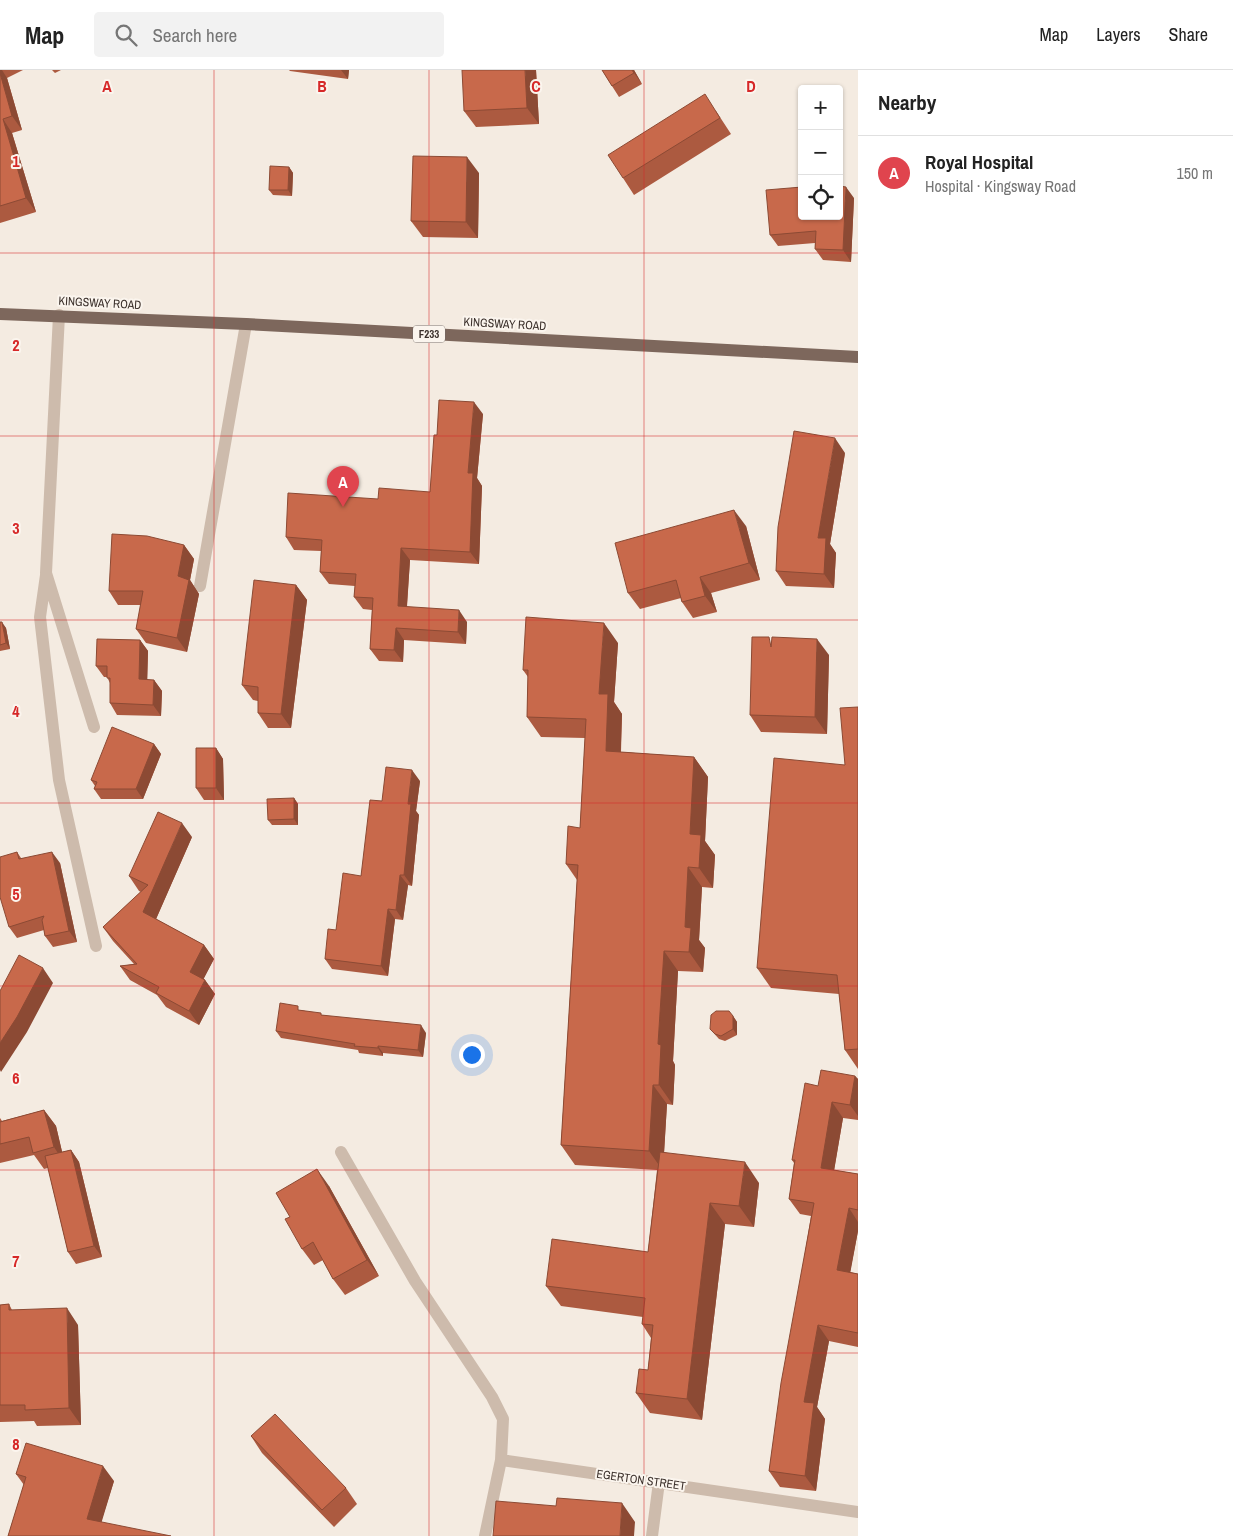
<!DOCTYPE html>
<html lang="en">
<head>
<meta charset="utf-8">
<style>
	body { margin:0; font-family:"Archivo Narrow",sans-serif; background:#f2f2f2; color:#222 }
	.controls { position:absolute; right:15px; top:15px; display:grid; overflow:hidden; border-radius:5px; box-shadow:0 1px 4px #0004 }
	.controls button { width:45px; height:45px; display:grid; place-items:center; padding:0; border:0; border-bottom:1px solid #e0e0e0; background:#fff; color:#222; font:25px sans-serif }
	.you { position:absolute; left:471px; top:984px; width:18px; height:18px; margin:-12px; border:4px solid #fff; border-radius:50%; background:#1a73e8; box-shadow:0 0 0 8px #1a73e833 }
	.badge { display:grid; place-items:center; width:32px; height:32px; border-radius:50%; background:#0b8043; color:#fff; font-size:16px; font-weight:700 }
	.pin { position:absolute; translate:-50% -41px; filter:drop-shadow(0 1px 2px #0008) }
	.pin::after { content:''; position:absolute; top:26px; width:18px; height:15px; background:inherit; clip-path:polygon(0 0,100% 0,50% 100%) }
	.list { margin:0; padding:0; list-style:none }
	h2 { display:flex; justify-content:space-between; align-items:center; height:65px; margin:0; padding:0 20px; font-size:21px }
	h2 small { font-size:16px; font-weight:400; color:#767676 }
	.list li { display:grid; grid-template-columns:32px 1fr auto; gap:15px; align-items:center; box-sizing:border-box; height:75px; padding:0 20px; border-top:1px solid #e0e0e0 }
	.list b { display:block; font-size:19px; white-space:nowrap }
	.list p { margin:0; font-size:16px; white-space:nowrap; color:#767676 }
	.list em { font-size:16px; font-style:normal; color:#767676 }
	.icon { flex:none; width:28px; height:28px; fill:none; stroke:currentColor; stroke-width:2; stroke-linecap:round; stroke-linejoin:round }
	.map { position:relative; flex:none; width:858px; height:1466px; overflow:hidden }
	header { display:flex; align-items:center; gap:30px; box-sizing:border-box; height:70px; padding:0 25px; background:#fff; border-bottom:1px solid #e0e0e0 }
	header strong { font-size:24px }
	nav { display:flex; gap:28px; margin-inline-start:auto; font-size:18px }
	.search { width:350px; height:45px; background:#f2f2f2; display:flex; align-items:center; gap:12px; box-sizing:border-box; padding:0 18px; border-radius:5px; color:#767676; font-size:19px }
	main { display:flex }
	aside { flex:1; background:#fff }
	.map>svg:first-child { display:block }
</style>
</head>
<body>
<header>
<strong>Map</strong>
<div class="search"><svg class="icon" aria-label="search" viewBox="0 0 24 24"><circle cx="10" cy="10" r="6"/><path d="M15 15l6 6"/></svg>Search here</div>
<nav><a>Map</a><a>Layers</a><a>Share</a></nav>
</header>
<main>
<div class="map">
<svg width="858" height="1466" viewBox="0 0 858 1466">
	<rect width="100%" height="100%" fill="#f4ebe1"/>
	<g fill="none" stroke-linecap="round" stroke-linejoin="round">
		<path stroke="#cdbbac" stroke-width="12" d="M59,245L46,503L94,657
			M46,505L40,547L59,710L96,876
			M200,516L246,254
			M341,1082L415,1211L492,1327L503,1349L501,1390
			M485,1466L501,1390L858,1442
			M652,1466L659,1412"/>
		<path stroke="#7d675c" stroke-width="12" d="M0,244L246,254L858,287"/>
	</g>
	<path fill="#ac5a40" d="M0,0H23L7,8L22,60L12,63L36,142L0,153Z
		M52,0H61L55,3Z
		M289,0H349L348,9L290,1Z
		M536,0L539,54L476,57L464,41Z
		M602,0H634L642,14L619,27L612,16Z
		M716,41L731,64L634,125L623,108Z
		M289,97L293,103L292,126L273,125L269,120Z
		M479,103L478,168L423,167L411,151Z
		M854,128L851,192L823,190L815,179V173L778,176L770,165Z
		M483,344L477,408L482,416L479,494L410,490L407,537L467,552L466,574L404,570L403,592L379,591L370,579L372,540L363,539L354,527L355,516L329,514L320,502L321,481L294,480L286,467L430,422L437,365Z
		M845,383L830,474L836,483L834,518L786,516L776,501Z
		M746,456L760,510L711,523L717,542L693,548L682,532L681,528L640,539L628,523Z
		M184,475L194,489L190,510L199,524L187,582L146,573L136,559L141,535H118L109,521Z
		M296,515L307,530L291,658H268L258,643V631L253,630L242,615Z
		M0,552L6,558L10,579L0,581Z
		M140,570L148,581L147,610H154L162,621L161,646L117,645L110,633V613L107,607H104L96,596Z
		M772,571L829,585L827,664L761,662L750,645Z
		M618,573L614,632L622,644L621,682L694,687L708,707L705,771L715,785L713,818L702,817L699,870L705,878L703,902L678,901L673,991L675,995L673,1035L667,1034L664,1082L759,1113L754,1157L725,1154L702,1350L650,1343L636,1323L648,1300L651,1268L642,1254L643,1247L561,1236L546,1216L648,1182L657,1100L575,1095L561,1075L577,810L566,794L580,758L585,668L541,667L527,647L528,607L523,600Z
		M858,637V999L845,980L839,924L771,918L757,898L845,695Z
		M154,674L161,684L143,729H101L94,719L95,716L91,710Z
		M216,678L223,689L224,730H204L196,718Z
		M420,711L416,741L419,745L412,816L408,815L403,850L395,849L388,906L332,899L325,889L336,860L361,806L382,731Z
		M294,728L298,734V755H272L268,750Z
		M192,767L156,849L204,875L214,889L203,909L205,910L215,924L199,955L166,937L157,925L130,910L120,896L134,894L113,871L103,857L141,822L139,821L129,806Z
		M17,782L21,788L60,793L77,872L53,877L45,866L44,860L17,868L9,857Z
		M301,940L322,945L426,963L423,987L383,983V986L359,983L358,980L281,968L276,961Z
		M733,946L737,952V965L725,971L719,969L710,959Z
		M855,1006L858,1009V1050L843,1048L834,1100L858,1104V1161L850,1202L858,1204V1277L829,1271L817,1337L825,1349L816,1421L780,1417L769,1401L811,1146L800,1144L789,1129L794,1093L792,1090L818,1016Z
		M44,1040L56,1056L62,1082L71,1080L79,1092L102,1187L76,1194L68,1182L48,1098L44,1099L34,1085L0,1093V1048L2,1051Z
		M329,1116L379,1206L345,1225L333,1209L323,1190L314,1195L302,1179L290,1147Z
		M9,1234L12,1240L78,1255L81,1355L37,1356L34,1351L0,1352V1235Z
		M251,1366L346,1418L357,1434L334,1457L262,1383Z
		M16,1404L114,1411L101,1452L8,1466L24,1415Z"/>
	<path fill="#8c4a34" d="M0,0H2L7,8L22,60L12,46L0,3Z
		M341,0H349L348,9Z
		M525,0H536L539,54L527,38Z
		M632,0H634L642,14L634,3Z
		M3,49L12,63L36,142L26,128Z
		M467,87L479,103L478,168L466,152Z
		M289,97L293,103L292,126L288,120Z
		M846,117L854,128L851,192L843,180Z
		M474,332L483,344L477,408L482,416L479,494L470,482L468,403Z
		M835,368L845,383L830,474L836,483L834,518L824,504L818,468Z
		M734,440L746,456L760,510L749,493Z
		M184,475L194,489L190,510L199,524L187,582L177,568L178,506Z
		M401,478L410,490L406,548L398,536Z
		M700,507L711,523L717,542L705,526Z
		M296,515L307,530L291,658L281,644Z
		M459,540L467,552L466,574L458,562Z
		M2,552L6,558L10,579L6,573Z
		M604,553L618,573L614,632L622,644L620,701L606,681L599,624Z
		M396,558L404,570L403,592L394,580Z
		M817,569L829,585L827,664L815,647Z
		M140,570L148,581L147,621L139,609Z
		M154,610L162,621L161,646L153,635Z
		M154,674L161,684L143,729L136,719Z
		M216,678L223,689L224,730L216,718Z
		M694,687L708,707L705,771L715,785L713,818L699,798L690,764Z
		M412,700L420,711L416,741L419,745L412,816L404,805L408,734Z
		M294,728L298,734V755L294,749Z
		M182,753L192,767L153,856L143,842Z
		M52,782L60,793L77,872L69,861Z
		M688,797L702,817L699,870L705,878L703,902L689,882L685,857Z
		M400,805L408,815L403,850L396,840Z
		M388,839L395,849L388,906L381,896Z
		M204,875L214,889L200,916L190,902Z
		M664,881L678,901L673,991L675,995L673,1035L659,1015L658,974Z
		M43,898L53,913L27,962L1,1002L0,1000V973Z
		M205,910L215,924L199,955L189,941Z
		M733,946L737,952V965L733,959Z
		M421,955L426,963L423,987L418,980Z
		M378,976L383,983V986L378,978Z
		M855,1006L858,1009V1046L850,1035Z
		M653,1015L667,1034L663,1101L649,1081Z
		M832,1032L843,1048L832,1113L821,1098Z
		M44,1040L56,1056L65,1094L54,1077Z
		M71,1080L79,1092L102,1187L94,1176Z
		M745,1092L759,1113L754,1157L739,1136Z
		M317,1099L329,1116L379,1206L367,1190Z
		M710,1133L725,1154L702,1350L687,1329Z
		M849,1138L858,1152V1161L848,1215L837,1200Z
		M67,1238L78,1255L81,1355L69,1338Z
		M818,1255L829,1271L817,1337L825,1349L816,1421L805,1406L804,1332Z
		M103,1396L114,1411L98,1464L87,1449Z
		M622,1433L635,1452L634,1466H620Z"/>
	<path fill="#c8694b" stroke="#8c4a34" d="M462,0H525L527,38L464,41Z
		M602,0H632L634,3L612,16Z
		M0,3L12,46L3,49L26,128L0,136Z
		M705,24L720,48L623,108L608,85Z
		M413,86L467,87L466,152L411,151Z
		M270,96L289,97L288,120H269Z
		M839,116L846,117L843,180L815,179L816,161L770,165L766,120L802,117V146H839Z
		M439,330L474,332L468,403H473L470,482L401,478L398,536L459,540L458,562L396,558L394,580L370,579L373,528L354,527L356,504L320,502L322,470L286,467L288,423L378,429L379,418L430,422L434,365H437Z
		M794,361L835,368L818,468H826L824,504L776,501L778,457Z
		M734,440L749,493L700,507L705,526L682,532L676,510L628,523L615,473Z
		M112,464L147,466L184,475L178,506L189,510L177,568L136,559L143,521H109Z
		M254,510L296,515L281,644L258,643V617L242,615Z
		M526,547L604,553L599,624H608L606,681L694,687L690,764L701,765L699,798L688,797L685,857L691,858L689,882L664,881L658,974L661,975L659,1015H653L649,1081L561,1075L578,795L566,794L568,756L580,758L586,649L527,647L528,600H523Z
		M0,552H2L6,573L0,575Z
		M752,567H769L771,577L772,567L817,569L815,647L750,645Z
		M97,569L140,570L139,609L154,610L153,635L110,633V608H107V596H96Z
		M858,637V979L845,980L837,905L757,898L774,688L845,695L840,638Z
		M112,657L154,674L136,719H94L97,712L91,710Z
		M196,678H216V718H196Z
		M386,697L412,700L408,734H411L404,805H400L396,840L388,839L381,896L325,889L328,859L336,860L343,803L361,806L370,730L382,731Z
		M294,728V749L268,750L267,729Z
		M158,742L182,753L143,842L204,875L190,902L205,910L189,941L156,923L159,917L120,896L137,894L103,857L148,815L129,806Z
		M17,782L19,789L52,782L69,861L45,866L42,850L44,846L9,857L0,827V787Z
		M19,885L43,898L17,947L0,973V921Z
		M280,933L298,936V940L321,943V945L421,955L418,980L378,976V978L354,976L355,974L276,961Z
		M716,941H729L733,946V959L721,966L715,964L710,959L711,945Z
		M821,1000L855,1006L850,1035L832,1032L821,1098L858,1104V1140L849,1138L837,1200L858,1204V1263L818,1255L804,1332L814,1333L805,1406L769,1401L781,1313L814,1133L789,1129L795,1090H792L805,1013L818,1016Z
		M44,1040L54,1077L33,1083L29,1067L0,1074V1052Z
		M71,1080L94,1176L68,1182L45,1086Z
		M660,1082L745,1092L739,1136L710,1133L687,1329L636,1323L639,1299L648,1300L653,1255L642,1254L645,1228L546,1216L552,1169L648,1182Z
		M317,1099L367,1190L333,1209L313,1172L302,1179L285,1149L290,1147L276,1123Z
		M9,1234V1240L67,1238L69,1338L25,1340V1335H0V1235Z
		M275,1344L346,1418L322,1440L251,1366Z
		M26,1373L103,1396L87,1449L171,1466H8L26,1407L16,1404Z
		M557,1428L622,1433L620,1466H493L496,1431L556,1436Z"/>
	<path fill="none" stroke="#d62828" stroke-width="1" stroke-opacity="0.55" d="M214,0V1466M429,0V1466M644,0V1466M0,183H858M0,366H858M0,550H858M0,733H858M0,916H858M0,1100H858M0,1283H858"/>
	<g text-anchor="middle" stroke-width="4" stroke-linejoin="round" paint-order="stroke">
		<rect fill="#fbf5ee" stroke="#756b66" stroke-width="1" x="413" y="255.5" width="32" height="17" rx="4"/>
		<g font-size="11" font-weight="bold" fill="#3b302b">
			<text x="429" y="268">F233</text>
		</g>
		<g font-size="12" fill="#3b302b" stroke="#fbf5ee">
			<text transform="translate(100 233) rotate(3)" y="4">KINGSWAY ROAD</text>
			<text transform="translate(505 254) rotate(3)" y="4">KINGSWAY ROAD</text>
			<text transform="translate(641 1410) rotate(8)" y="4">EGERTON STREET</text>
		</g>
	</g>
	<g font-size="16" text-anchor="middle" font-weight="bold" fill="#d62828" stroke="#fbf5ee" stroke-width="4" stroke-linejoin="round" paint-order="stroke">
		<text x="107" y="22">A</text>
		<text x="322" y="22">B</text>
		<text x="536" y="22">C</text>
		<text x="751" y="22">D</text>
		<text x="16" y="97">1</text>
		<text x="16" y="281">2</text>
		<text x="16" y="464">3</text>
		<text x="16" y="647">4</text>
		<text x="16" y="830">5</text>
		<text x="16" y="1014">6</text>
		<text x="16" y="1197">7</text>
		<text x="16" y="1380">8</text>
	</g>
</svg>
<div class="controls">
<button>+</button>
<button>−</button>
<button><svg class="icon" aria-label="locate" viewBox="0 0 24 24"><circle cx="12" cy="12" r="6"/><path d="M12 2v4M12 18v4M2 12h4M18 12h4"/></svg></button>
</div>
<div class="you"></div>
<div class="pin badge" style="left:343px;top:437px;background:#e0444e">A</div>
</div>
<aside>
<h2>Nearby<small></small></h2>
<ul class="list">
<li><span class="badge" style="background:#e0444e">A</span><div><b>Royal Hospital</b><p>Hospital · Kingsway Road</p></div><em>150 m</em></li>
</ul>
</aside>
</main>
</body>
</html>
